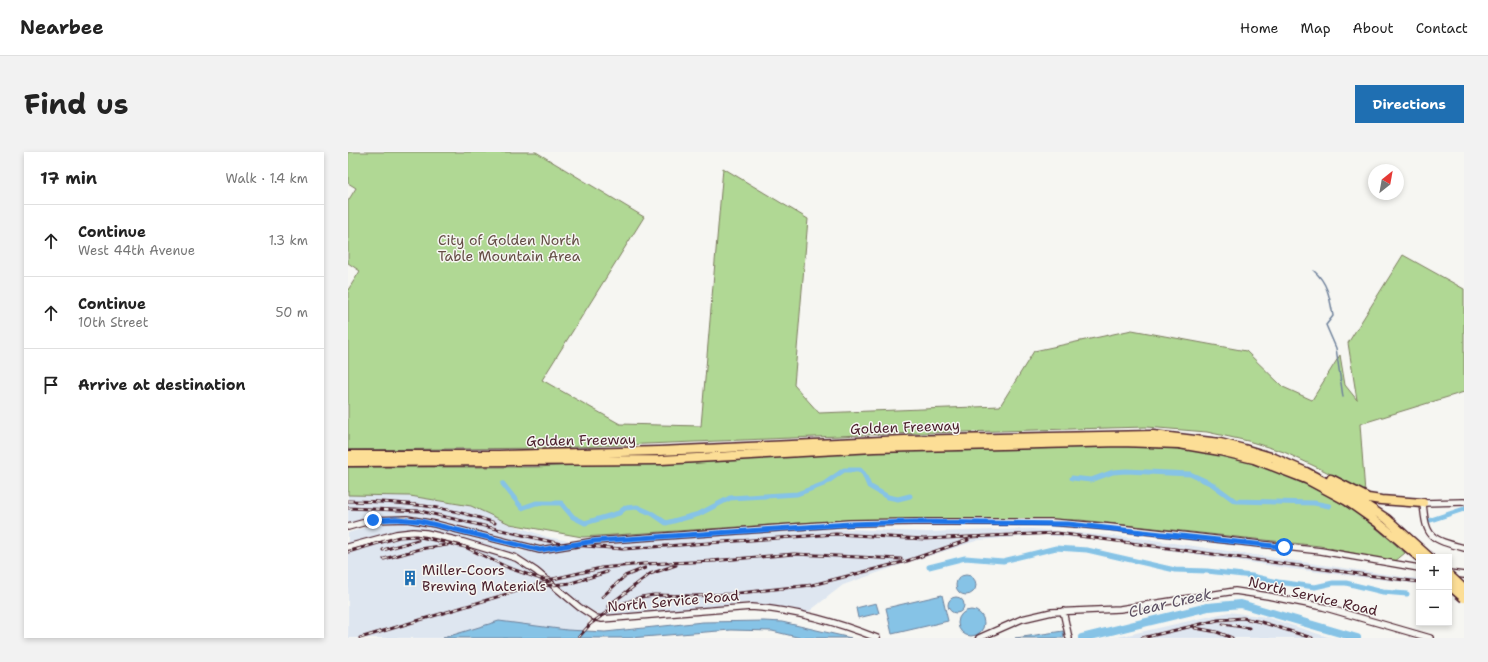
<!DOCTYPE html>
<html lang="en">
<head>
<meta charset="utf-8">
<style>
	body { margin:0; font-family:"Shantell Sans",sans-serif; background:#f2f2f2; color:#222 }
	.controls { position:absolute; right:12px; bottom:12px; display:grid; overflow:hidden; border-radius:0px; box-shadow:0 2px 6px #0003 }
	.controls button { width:36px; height:36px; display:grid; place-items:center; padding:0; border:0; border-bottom:1px solid #e0e0e0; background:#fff; color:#222; font:20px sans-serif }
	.compass { position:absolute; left:1020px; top:12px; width:36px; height:36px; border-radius:50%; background:#fff; box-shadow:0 2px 6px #0003; rotate:31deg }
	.stop { position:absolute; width:12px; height:12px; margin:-9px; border:3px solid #1a73e8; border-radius:50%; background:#fff }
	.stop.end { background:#1a73e8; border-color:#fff; box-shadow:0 1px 4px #0008 }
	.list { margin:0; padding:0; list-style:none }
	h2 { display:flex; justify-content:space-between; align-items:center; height:52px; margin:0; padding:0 16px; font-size:17px }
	h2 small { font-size:13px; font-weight:400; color:#767676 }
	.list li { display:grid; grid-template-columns:26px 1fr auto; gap:12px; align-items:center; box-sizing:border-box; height:72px; padding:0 16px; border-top:1px solid #e0e0e0 }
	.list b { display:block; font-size:15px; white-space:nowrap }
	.list p { margin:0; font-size:13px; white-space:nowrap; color:#767676 }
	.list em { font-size:13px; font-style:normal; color:#767676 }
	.icon { flex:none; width:22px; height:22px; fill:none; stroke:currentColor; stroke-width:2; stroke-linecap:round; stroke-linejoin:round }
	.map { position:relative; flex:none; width:1116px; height:486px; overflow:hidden; border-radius:0px }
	header { display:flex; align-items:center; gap:24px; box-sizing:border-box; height:56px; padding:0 20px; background:#fff; border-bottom:1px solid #e0e0e0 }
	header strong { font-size:19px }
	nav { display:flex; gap:22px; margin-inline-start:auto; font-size:14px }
	.intro { display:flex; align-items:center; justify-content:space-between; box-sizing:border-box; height:96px; padding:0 24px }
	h1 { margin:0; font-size:28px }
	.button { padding:10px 18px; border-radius:0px; background:#1f6fb2; color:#fff; font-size:14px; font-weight:700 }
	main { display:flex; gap:24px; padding:0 24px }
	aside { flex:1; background:#fff; border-radius:0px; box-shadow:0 2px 6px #0003 }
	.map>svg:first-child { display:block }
</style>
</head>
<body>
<header>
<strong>Nearbee</strong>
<nav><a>Home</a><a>Map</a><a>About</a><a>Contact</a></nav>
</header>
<div class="intro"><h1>Find us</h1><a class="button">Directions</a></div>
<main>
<aside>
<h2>17 min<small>Walk · 1.4 km</small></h2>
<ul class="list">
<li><svg class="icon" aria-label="ahead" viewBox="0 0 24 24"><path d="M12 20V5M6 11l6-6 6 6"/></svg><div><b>Continue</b><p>West 44th Avenue</p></div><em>1.3 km</em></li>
<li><svg class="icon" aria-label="ahead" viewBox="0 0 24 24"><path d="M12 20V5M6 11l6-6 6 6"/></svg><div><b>Continue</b><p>10th Street</p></div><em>50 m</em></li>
<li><svg class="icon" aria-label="arrive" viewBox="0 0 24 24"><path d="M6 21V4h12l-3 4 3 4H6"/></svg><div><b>Arrive at destination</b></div></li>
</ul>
</aside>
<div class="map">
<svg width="1116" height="486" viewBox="0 0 1116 486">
	<rect width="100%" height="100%" fill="#f6f6f2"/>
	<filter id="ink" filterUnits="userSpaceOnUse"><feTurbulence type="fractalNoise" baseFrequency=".025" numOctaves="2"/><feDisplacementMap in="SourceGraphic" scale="8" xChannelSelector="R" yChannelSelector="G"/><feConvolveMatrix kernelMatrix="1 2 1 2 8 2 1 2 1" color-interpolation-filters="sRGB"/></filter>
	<g filter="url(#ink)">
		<path fill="#dee6f0" d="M0,343L62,344L123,354L162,372L199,385L237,392L469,376L579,380L684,377L798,387L1071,427V432L945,417L746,387L695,383L631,388L546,415L495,433L459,461L398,451L256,465L230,451L206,428L241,468L235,486H0V381L24,373L54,371L82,374L172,399L220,396L209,393H182L91,368L65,364L41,363L25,365L0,371Z
			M881,460L918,465L983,486H766Z"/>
		<path fill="#b0d894" stroke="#7d7c60" d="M0,0H188L296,65L194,228L272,272L353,274L375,16L460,67L446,233L471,261L652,254L686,199L784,178L898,199L935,235L964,248L992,203L997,233L1009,248L1000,191L1055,103L1116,137V240L1012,272L1017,341L977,319L936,300L900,289L859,280L798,275L539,282L202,296L0,298V138L12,119L0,111V49L8,36L0,31Z
			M754,294C784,295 813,295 843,298C899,305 957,328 1005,359C1023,371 1040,386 1057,401L1046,410L972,394L732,368H501L234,385L162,372L123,354L62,344L0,343V315H188L480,301Z"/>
		<path fill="#86c3e6" stroke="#6e819b" d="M608 433a10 10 0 1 1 20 0a10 10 0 1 1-20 0Z
			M594,443L600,469L544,482L538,456Z
			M600 453a8 8 0 1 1 16 0a8 8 0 1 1-16 0Z
			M528,451L531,461L510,466L508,456Z
			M610 471a13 13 0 1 1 26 0a13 13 0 1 1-26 0Z
			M151,469L219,478L257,480L355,470L416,469L434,470L503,486H453L424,479L383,478L282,486H95Z
			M715,479L716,486H667H668Z"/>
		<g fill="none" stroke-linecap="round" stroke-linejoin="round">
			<path stroke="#6e819b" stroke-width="1.5" d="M966,119C980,131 982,147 985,164L978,173L988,196L995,245"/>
			<path stroke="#86c3e6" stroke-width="5" d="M724,326L743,328L765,320L778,319L842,322L864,332L887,349L966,351L981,354
				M155,332L174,356L188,351H213L225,365L237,371L271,361L277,356L289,355L305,362L318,371L351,362L382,346L449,342L476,332L496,318H512L516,322L521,334L540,345L550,347L562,344
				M1083,368L1116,357
				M581,415L617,406L655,409L708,396L739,398L827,418L859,419L904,424L930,430L967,435L985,431H998L1035,440L1059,442
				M1101,457H1103"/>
			<path stroke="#86c3e6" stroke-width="8" d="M734,486L860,455L893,452L1009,486"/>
			<defs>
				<path id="minor" d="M1116,350L1075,351C1078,386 1082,387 1116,396
					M0,375L25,368L59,367L87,372L192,398L247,389L502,371L566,370H703L762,375L973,399L1071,416
					M0,395L48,382L65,380L78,381L112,389L168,406L188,419L231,455L248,466L254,467L403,455C446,458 489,470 529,486
					M1101,421L1116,423
					M715,459L721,486
					M631,486L674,467L704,460L772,457L887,439L920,444L975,455L1082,486"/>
				<path id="highway" d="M0,303H151L311,299L557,288L805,283L872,291L896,297L926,306L958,320L1004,344L1039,367L1081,405
					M0,310L313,308L526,296L773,290L831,292L872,299L906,307L958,327L999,349L1033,373L1071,405
					M983,327L1020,346L1033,348L1075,351"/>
			</defs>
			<use href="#minor" stroke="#4a1f2b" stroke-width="8"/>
			<use href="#highway" stroke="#4a1f2b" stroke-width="11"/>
			<use href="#minor" stroke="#f6f6f2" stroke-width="5.5"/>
			<use href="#highway" stroke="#fcde96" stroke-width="8"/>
			<defs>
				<path id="rail" d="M0,349C53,350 97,353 147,371
					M0,356L72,359L213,392L275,397L488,382L576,387L709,381L1071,430
					M35,398L70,388
					M0,400L51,385L68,384L117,395L161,416L193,427H205L253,416L295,412L368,409
					M36,407L72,397L99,393
					M363,409L446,402L553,407
					M1101,433L1116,435
					M195,434L223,431L259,420
					M254,445L277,424L297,416
					M260,454L302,422L328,413
					M875,472L901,476
					M241,473L266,455L293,445L306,443L346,444L383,442L464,433L559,409L620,388
					M847,476L869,480L884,486
					M12,486L202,429
					M230,486L245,469
					M794,486L870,468L895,466L913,470L964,486"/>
			</defs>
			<use href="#rail" stroke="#4a1f2b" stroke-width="3"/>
			<use href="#rail" stroke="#f6f6f2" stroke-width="1.5" stroke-dasharray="4.5" stroke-linecap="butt"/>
			<defs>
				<path id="highway-bridge" d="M1101,423L1116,437
					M1101,433L1116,446"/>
			</defs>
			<use href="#highway-bridge" stroke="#4a1f2b" stroke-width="11" stroke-linecap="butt"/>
			<use href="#highway-bridge" stroke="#fcde96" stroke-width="8"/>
		</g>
	</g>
	<g fill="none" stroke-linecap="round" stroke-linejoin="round" filter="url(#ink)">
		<path stroke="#1a73e8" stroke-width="5" d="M25,368L48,367L72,369L192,398L247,389L502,372L566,370L720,372L936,395"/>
	</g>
	<defs>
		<symbol id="building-bare" viewBox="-9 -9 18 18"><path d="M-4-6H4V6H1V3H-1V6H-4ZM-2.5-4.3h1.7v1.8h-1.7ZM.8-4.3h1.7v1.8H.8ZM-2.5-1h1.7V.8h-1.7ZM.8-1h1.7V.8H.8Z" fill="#1f6fb2" stroke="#f6f6f2" stroke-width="2.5" paint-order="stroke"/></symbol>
	</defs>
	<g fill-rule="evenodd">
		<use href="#building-bare" x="51" y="415" width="22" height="22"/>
	</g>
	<g text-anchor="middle" stroke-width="3" stroke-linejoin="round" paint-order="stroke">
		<g font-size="14" fill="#644d45" stroke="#f6f6f2">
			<text x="161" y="93">City of Golden North<tspan x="161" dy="16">Table Mountain Area</tspan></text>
		</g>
		<g font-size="14" fill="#4a1f2b" stroke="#f6f6f2">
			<text transform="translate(557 275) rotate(-2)" y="5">Golden Freeway</text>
			<text transform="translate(233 288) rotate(-1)" y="5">Golden Freeway</text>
			<text transform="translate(965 444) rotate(13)" y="5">North Service Road</text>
			<text transform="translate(325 449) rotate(-5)" y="5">North Service Road</text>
		</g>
		<g font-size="14" fill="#4a1f2b" stroke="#f6f6f2" text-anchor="start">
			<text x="74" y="423">Miller-Coors<tspan x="74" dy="16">Brewing Materials</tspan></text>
		</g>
		<g font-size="15" font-style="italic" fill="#5c5063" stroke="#f6f6f2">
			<text transform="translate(822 451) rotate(-13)" y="5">Clear Creek</text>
		</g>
	</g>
</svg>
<div class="controls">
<button>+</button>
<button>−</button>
</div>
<svg class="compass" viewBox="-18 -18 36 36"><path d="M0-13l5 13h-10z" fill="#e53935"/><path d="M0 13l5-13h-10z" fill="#767676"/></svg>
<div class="stop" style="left:936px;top:395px"></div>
<div class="stop end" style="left:25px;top:368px"></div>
</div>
</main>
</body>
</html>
